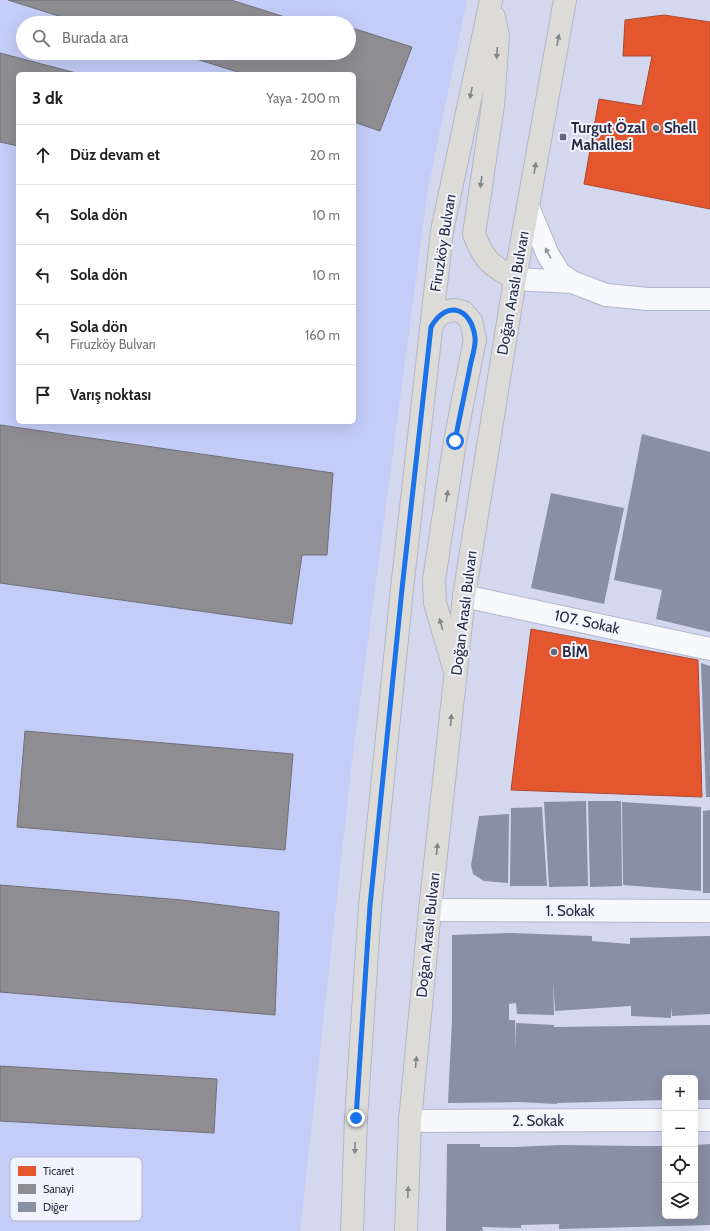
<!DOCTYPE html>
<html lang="tr">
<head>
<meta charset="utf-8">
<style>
	body { margin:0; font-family:Cabin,sans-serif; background:#f6f6f6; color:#222 }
	.controls { position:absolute; right:12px; bottom:12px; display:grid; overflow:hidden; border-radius:6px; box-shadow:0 4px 16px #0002 }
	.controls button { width:36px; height:36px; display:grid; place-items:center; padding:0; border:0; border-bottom:1px solid #e0e0e0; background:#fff; color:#222; font:20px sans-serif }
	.stop { position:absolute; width:12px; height:12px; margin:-9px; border:3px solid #1a73e8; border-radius:50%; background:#fff }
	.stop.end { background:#1a73e8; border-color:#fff; box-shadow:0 1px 4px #0008 }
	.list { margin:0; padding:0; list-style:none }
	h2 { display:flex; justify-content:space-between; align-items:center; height:52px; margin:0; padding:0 16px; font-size:17px }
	h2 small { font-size:13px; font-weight:400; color:#767676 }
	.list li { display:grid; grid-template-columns:26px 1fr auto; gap:12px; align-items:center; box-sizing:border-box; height:60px; padding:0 16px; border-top:1px solid #e0e0e0 }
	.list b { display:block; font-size:15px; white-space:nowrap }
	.list p { margin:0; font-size:13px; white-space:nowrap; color:#767676 }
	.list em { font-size:13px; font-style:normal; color:#767676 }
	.icon { flex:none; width:22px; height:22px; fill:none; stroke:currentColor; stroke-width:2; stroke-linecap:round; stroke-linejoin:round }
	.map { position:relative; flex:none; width:710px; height:1231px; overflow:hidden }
	.search { position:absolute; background:#fff; box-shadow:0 4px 16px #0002; left:16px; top:16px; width:340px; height:44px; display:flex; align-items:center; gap:10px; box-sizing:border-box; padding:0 14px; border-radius:22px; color:#767676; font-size:15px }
	.panel { position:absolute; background:#fff; box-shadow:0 4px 16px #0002; left:16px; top:72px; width:340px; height:352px; border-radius:6px }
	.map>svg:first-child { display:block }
</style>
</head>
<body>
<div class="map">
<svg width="710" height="1231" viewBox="0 0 710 1231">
	<rect width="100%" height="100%" fill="#d3d8ef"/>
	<path fill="#c4cdf8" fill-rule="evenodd" d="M0,0H467L428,189L352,761L300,1231H0ZM23,23H349V53H23ZM18,74H354V422H18Z"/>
	<path fill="#e4572e" stroke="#ac4a33" d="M664,15L710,22V209L584,184L599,99L642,106L652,56H623L625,20Z
		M531,629L698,660L702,797L511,790Z"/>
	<path fill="#8d8d92" stroke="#6f7079" d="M8,0H231L304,23H81Z
		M349,27L412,47L380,131L354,122V74H244L177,53H349Z
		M0,53L80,74H18V146L0,142Z
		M0,425L333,473L327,555H302L292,624L0,583Z
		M25,731L293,754L285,850L17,827Z
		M0,885L182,900L279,912L275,1015L0,992Z
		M0,1066L217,1079L214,1133L0,1121Z"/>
	<path fill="#8790a4" d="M642,434L710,452V632L656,619L662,590L614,580Z
		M551,493L624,508L604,604L531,588Z
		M701,663L710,666V797H706Z
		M586,801L588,886L549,887L544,802Z
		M588,801H621L622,886L590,887Z
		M622,802L701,807V891L623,885Z
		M542,807L547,886H510L511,808Z
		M710,810V893H703V811Z
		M509,814L508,883L484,881L473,874L471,865L479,816Z
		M512,933L592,936V941L630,944V938L710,936V1014L672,1016L671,1006V1018L631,1016V1006L555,1011L553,980L554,1015L517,1014L516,1003L509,1004V1020H515L516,1051V1023L554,1025V1027L710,1025V1100H695V1078H665V1100L557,1103L556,1074L557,1104L519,1102L448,1103L452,1020V935Z
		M447,1144H480V1147H515L560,1145L639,1146V1176V1146H665V1216H695V1145L710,1144V1225L559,1229V1224L521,1225V1228L482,1227L483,1231H446Z"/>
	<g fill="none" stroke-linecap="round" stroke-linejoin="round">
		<defs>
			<path id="minor" d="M528,207L548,255L560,274L572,282L606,295L648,299H710
				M515,279L572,282
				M464,596L710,649
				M430,910L710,911
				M695,1120H710
				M410,1121L665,1120"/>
			<path id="major" d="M494,17L498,36L493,105L474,234C484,261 491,265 515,279
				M431,327L436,318L444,312L454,310L463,312L471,321L475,339L455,441L434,580L435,603L453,665
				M352,1231L356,1118L370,906L402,589L442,231L491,0
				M406,1231L410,1121L430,910L464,596L515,279L565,0"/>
		</defs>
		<use href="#minor" stroke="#b2b6ca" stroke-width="24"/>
		<use href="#major" stroke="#b4b7c4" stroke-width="24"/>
		<use href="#minor" stroke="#f8f9fd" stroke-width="22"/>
		<use href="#major" stroke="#dddbd7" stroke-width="22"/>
	</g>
	<defs><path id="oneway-solid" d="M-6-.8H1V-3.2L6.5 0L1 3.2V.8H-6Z"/></defs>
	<g fill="#82848c">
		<use href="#oneway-solid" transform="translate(558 40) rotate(-79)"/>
		<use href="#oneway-solid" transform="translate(497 53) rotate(94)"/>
		<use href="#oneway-solid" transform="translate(471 93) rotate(102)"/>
		<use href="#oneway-solid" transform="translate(535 168) rotate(-80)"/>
		<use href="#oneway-solid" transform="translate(481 182) rotate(98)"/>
		<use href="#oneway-solid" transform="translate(447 496) rotate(-81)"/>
		<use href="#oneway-solid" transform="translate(441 624) rotate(-106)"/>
		<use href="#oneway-solid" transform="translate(451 720) rotate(-84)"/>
		<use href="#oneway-solid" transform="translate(437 849) rotate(-84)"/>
		<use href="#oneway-solid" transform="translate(416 1062) rotate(-85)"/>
		<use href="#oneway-solid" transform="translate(355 1148) rotate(92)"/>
		<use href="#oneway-solid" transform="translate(408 1192) rotate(-88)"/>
	</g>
	<use fill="#90929e" href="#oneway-solid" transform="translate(548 253) rotate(-118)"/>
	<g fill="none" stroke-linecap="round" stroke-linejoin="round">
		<path stroke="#1a73e8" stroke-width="5" d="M356,1118L370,906L402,589L431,327C447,299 471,308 475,337C476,345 473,354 471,362C466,388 460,414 455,441"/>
	</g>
	<g fill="#64687d" stroke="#f1f3fe" stroke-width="1.5">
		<circle cx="656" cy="128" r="4"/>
		<rect x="559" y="133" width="8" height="8" rx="2"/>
		<circle cx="554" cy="652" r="4"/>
	</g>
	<g text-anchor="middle" stroke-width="4" stroke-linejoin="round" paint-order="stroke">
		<g font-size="15" font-weight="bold" fill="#282c40" stroke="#f1f3fe" text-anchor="start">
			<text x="571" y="133">Turgut Özal<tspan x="571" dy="17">Mahallesi</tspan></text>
			<text x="664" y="133">Shell</text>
			<text x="562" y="657">BİM</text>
		</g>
		<g font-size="15" fill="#282c40" stroke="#f1f3fe">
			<text transform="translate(443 243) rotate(-81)" y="5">Firuzköy Bulvarı</text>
			<text transform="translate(513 293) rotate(-80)" y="5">Doğan Araslı Bulvarı</text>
			<text transform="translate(464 613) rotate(-83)" y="5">Doğan Araslı Bulvarı</text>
			<text transform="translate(587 622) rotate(12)" y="5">107. Sokak</text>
			<text x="570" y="916">1. Sokak</text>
			<text transform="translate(428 935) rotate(-84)" y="5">Doğan Araslı Bulvarı</text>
			<text x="538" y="1126">2. Sokak</text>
		</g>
	</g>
	<rect x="10" y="1157" width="132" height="64" rx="6" fill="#f1f3fe" stroke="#b5b7c5" stroke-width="1"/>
	<rect x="18" y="1166" width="18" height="10" fill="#e4572e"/>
	<rect x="18" y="1184" width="18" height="10" fill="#8d8d92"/>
	<rect x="18" y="1202" width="18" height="10" fill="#8790a4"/>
	<g font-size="11" fill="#282c40">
		<text x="43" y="1175">Ticaret</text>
		<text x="43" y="1193">Sanayi</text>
		<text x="43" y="1211">Diğer</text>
	</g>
</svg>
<div class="controls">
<button>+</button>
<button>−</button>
<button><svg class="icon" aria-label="locate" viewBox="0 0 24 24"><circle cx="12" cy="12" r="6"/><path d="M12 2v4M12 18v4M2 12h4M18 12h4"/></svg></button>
<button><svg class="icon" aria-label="layers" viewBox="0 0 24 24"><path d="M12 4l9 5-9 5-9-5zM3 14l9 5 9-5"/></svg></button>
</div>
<div class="stop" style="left:455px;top:441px"></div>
<div class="stop end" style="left:356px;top:1118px"></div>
<div class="search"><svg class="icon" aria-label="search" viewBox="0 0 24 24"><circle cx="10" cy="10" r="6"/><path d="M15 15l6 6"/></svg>Burada ara</div>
<section class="panel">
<h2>3 dk<small>Yaya · 200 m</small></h2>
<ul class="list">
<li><svg class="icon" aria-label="ahead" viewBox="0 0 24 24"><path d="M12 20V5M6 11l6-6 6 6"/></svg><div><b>Düz devam et</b></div><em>20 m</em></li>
<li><svg class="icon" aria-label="left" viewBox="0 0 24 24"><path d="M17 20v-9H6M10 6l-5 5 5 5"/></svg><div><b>Sola dön</b></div><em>10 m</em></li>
<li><svg class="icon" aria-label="left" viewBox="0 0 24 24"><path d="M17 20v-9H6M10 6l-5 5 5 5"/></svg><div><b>Sola dön</b></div><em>10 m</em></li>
<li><svg class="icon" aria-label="left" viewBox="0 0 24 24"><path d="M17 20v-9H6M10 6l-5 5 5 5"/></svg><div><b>Sola dön</b><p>Firuzköy Bulvarı</p></div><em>160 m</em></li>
<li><svg class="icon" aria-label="arrive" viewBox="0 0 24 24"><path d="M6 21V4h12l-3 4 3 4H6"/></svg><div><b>Varış noktası</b></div></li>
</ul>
</section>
</div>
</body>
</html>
